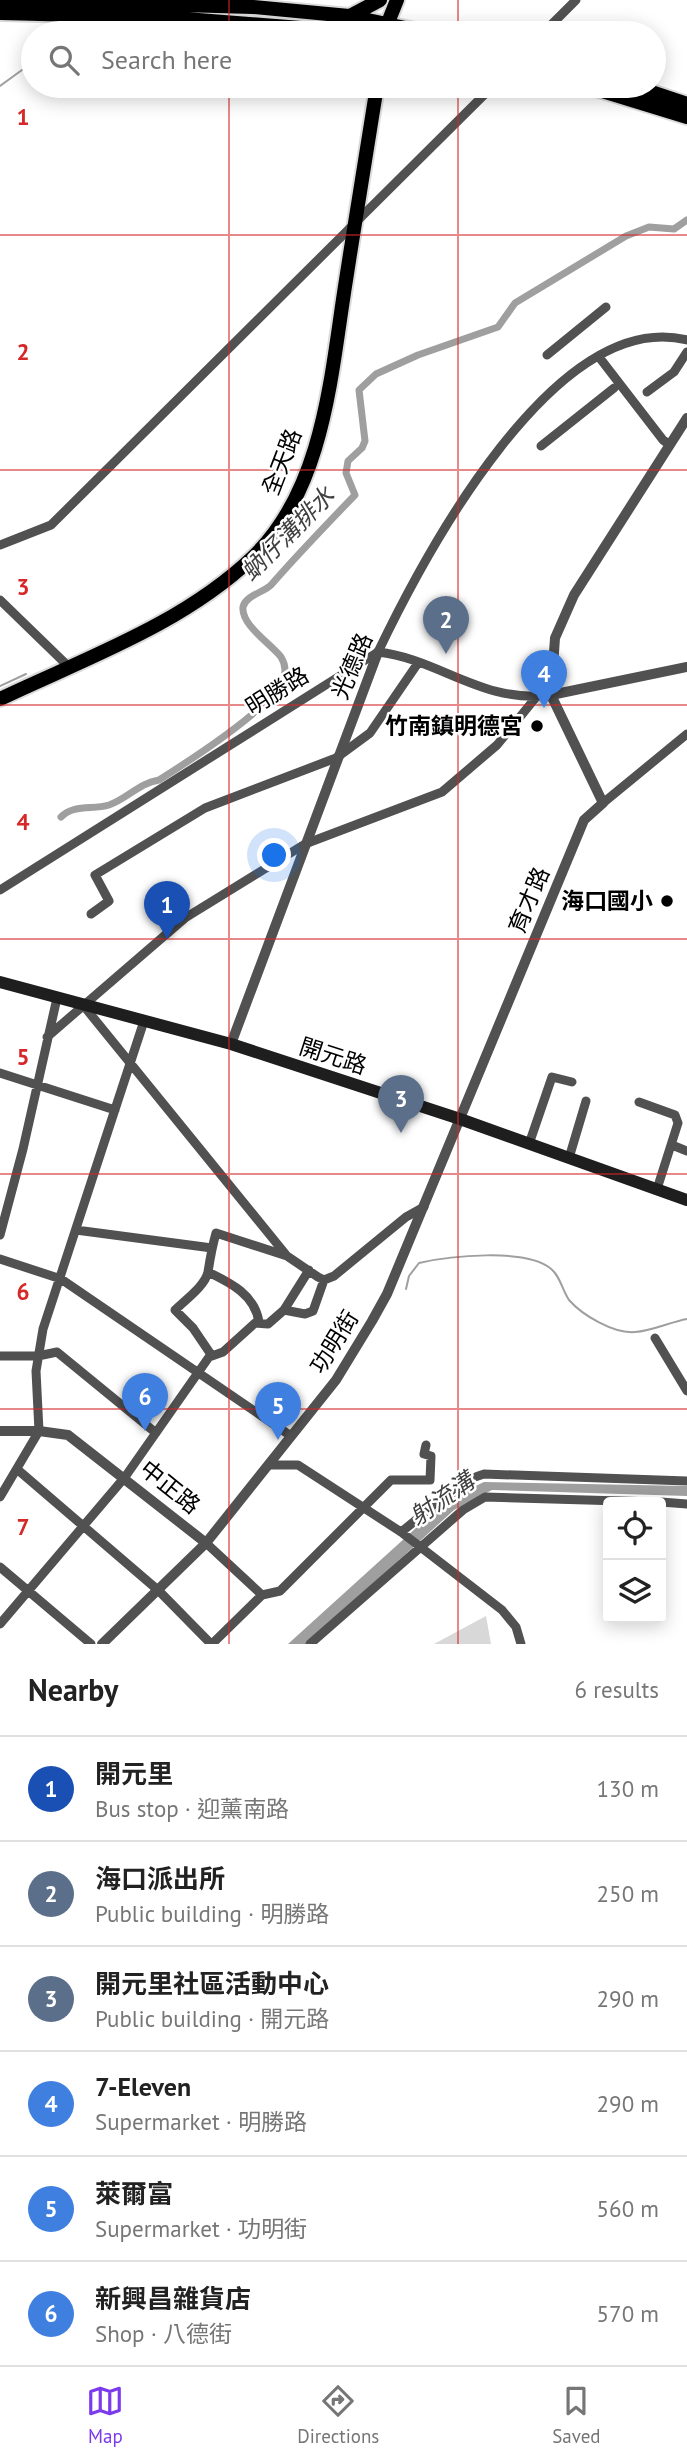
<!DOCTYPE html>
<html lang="en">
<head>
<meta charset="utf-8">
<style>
	body { margin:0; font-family:"PT Sans","Noto Sans TC",sans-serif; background:#f6f6f6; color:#222 }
	.controls { position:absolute; right:21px; bottom:21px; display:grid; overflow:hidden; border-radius:7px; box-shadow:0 4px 18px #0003 }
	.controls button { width:63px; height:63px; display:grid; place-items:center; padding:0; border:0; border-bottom:2px solid #e0e0e0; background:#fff; color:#222; font:35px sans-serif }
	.you { position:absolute; left:275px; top:856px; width:24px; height:24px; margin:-18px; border:5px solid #fff; border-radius:50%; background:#1a73e8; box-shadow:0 0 0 10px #1a73e833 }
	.badge { display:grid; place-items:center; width:46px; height:46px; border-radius:50%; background:#7c3aed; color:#fff; font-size:23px; font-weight:700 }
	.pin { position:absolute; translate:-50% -58px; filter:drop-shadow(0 2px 4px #0008) }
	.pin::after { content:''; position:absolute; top:37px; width:24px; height:21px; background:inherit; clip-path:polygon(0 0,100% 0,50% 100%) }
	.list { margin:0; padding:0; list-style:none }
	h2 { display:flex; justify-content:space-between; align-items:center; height:91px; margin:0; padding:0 28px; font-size:30px }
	h2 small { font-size:23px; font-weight:400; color:#767676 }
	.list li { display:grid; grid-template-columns:46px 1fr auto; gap:21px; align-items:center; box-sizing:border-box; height:105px; padding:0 28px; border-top:2px solid #e0e0e0 }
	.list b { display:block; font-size:26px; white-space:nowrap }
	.list p { margin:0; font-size:23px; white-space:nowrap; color:#767676 }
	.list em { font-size:23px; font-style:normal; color:#767676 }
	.icon { flex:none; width:38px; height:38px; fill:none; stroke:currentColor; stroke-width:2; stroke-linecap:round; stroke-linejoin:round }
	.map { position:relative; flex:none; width:687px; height:1644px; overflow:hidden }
	.search { position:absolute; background:#fff; box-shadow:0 4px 18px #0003; left:21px; right:21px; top:21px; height:77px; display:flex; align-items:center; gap:18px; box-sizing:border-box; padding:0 24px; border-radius:38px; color:#767676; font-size:26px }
	.sheet { height:721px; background:#fff }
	nav { display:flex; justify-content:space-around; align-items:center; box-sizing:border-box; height:98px; border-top:2px solid #e0e0e0; background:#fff; font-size:19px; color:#767676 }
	nav a { display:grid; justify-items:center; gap:4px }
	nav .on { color:#7c3aed }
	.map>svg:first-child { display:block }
</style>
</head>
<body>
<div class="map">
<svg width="687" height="1644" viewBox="0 0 687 1644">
	<rect width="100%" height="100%" fill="#fff"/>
	<path fill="#d8d8d8" d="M486,1616L491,1644H434Z"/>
	<path fill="#9f9f9f" d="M484,1482L687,1486V1496L492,1490L454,1510L307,1644H288L448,1499Z"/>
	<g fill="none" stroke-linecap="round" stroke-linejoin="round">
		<path stroke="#9f9f9f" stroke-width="2" d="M83,33L103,21
			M0,86L33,62
			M0,686L26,674
			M406,1289L409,1276L419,1263C449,1256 525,1248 550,1268C560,1275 562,1290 569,1300C582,1315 614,1334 635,1332C652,1331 670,1322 687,1319"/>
		<path stroke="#9f9f9f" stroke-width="7" d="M61,817C74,804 92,810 109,805C127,799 139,783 159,780C189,761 267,711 282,682C286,674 286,665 281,657C271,644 241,625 243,607C245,596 264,592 271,585C298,554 326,525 355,495L346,473L348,461L362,448L365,441L359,390L376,374L418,355L498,327L515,303L626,236L649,227L674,229L687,220"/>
		<defs>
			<path id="primary" d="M0,0L253,7L349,16L429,33
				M0,13L160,17L364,33
				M350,16L380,0
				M387,25L397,0
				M586,86L687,117
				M633,86L687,104
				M0,699C86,658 183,624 253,557C325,488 331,372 346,280C356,215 367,150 377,86"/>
		</defs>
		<use href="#primary" stroke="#dbdbdb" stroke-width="18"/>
		<path stroke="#515151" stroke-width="9" d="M543,33L576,0
			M547,355L606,307
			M599,357L663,440L670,445
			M647,392L674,372L687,352
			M541,446L614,388
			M0,545L51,525L493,86
			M0,600L68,666
			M378,652C424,556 555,307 687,340
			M603,803L687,734
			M0,890L378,652C440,659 482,704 551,695
			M91,914L109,901L95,875L205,808L336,758L370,733L418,663
			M83,1005L287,1256L318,1277L324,1280L334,1276L406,1217L424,1207
			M47,1037L185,918L305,844L442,792L497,745L537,696
			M0,1073L115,1110
			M639,1102L675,1115L678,1123L657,1189
			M529,1144L552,1077L572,1082
			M672,1145L687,1151
			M569,1158L586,1101
			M76,1230L212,1248
			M0,1235L23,1149L57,998
			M0,1259L61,1279L291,1436
			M208,1272C231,1283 255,1295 259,1322
			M284,1310L309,1270
			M655,1338L687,1391
			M0,1356H38L57,1352L156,1433
			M212,1356L193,1328L175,1310C185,1300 205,1286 208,1272C210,1259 212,1247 216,1233L287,1256
			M269,1465H298L401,1532L502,1610L516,1627L521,1644
			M18,1470L159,1591L211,1644
			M0,1497L39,1431L36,1371L43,1329L144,1021
			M661,1502L687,1504
			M401,1532C427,1513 452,1483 484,1474L687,1481
			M206,1543L262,1595
			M0,1567L91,1644
			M0,1624L125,1477L209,1357L223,1352L255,1323L268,1324L284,1310L305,1314L313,1311L324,1280
			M212,1644L262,1595L280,1591L391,1480H430L431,1456L424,1454L426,1445
			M310,1644L463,1510L485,1497L656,1502"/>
		<path stroke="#515151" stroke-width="10" d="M551,695L687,667
			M231,1044L378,652
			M0,1431H39L68,1435L206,1543
			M102,1644L206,1543L336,1380L372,1321L387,1294L584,820L603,803L551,695L555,638L574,595L687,418"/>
		<path stroke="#1e1e1e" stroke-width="12" d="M0,982L231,1044L460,1119L687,1200"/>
		<use href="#primary" stroke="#000" stroke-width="14"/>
	</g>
	<path fill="none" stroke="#d62828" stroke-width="2" stroke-opacity="0.55" d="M229,0V33M458,0V33M229,86V1644M458,86V1644M0,235H687M0,470H687M0,705H687M0,939H687M0,1174H687M0,1409H687"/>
	<g fill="#000" stroke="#fff" stroke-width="2.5">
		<circle cx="537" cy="726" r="7"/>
		<circle cx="667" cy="901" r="7"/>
	</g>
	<g text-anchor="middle" stroke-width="5" stroke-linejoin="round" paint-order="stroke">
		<g font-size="23" fill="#000" stroke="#fff">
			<text transform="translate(282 462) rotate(-69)" y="8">全天路</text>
			<text transform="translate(352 666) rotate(-67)" y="8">光德路</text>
			<text transform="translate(277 691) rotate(-32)" y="8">明勝路</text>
			<text transform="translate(529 900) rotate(-67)" y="8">育才路</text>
			<text transform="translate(333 1056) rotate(18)" y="8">開元路</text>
			<text transform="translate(334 1342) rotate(-58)" y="8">功明街</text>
			<text transform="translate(170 1487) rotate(39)" y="8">中正路</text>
		</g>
		<g font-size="23" font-weight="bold" fill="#000" stroke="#fff" text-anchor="end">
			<text x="523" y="734">竹南鎮明德宮</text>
			<text x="653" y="909">海口國小</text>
		</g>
		<g font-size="24" font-style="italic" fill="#404040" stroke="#fff">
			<text transform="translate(288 534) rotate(-45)" y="8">蚋仔溝排水</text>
			<text transform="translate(442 1499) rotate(-35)" y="8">射流溝</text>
		</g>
	</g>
	<g font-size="23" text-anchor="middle" font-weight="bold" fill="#d62828" stroke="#fff" stroke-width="5" stroke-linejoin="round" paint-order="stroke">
		<text x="23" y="125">1</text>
		<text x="23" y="360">2</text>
		<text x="23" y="595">3</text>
		<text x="23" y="830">4</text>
		<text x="23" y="1065">5</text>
		<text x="23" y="1300">6</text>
		<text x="23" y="1535">7</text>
	</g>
</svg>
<div class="controls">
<button><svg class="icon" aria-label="locate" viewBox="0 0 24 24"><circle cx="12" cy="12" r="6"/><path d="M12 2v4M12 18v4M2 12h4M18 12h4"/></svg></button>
<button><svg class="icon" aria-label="layers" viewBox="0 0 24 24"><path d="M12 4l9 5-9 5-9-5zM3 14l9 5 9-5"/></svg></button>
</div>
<div class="you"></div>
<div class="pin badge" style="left:167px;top:939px;background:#1a4fb4">1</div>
<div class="pin badge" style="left:446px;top:654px;background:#5c6f8a">2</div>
<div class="pin badge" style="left:401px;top:1133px;background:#5c6f8a">3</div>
<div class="pin badge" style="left:544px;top:708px;background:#3f7fe0">4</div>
<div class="pin badge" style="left:278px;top:1440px;background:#3f7fe0">5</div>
<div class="pin badge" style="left:145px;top:1431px;background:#3f7fe0">6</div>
<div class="search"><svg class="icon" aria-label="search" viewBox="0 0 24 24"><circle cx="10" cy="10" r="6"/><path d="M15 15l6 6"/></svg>Search here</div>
</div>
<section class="sheet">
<h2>Nearby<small>6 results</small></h2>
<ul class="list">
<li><span class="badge" style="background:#1a4fb4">1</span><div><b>開元里</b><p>Bus stop · 迎薰南路</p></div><em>130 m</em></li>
<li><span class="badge" style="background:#5c6f8a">2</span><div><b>海口派出所</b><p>Public building · 明勝路</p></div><em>250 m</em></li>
<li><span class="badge" style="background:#5c6f8a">3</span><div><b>開元里社區活動中心</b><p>Public building · 開元路</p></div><em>290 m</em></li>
<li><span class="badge" style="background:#3f7fe0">4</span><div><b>7-Eleven</b><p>Supermarket · 明勝路</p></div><em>290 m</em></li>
<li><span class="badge" style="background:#3f7fe0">5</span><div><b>萊爾富</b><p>Supermarket · 功明街</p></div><em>560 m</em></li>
<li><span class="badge" style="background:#3f7fe0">6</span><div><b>新興昌雜貨店</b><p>Shop · 八德街</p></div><em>570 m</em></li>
</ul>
</section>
<nav>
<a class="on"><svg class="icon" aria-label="map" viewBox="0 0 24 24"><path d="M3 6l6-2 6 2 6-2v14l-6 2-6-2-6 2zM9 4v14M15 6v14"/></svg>Map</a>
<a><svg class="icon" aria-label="directions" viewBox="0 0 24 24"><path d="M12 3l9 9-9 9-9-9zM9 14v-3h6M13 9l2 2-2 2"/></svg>Directions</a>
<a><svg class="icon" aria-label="saved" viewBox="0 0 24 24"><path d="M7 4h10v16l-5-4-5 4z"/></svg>Saved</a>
</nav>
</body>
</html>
